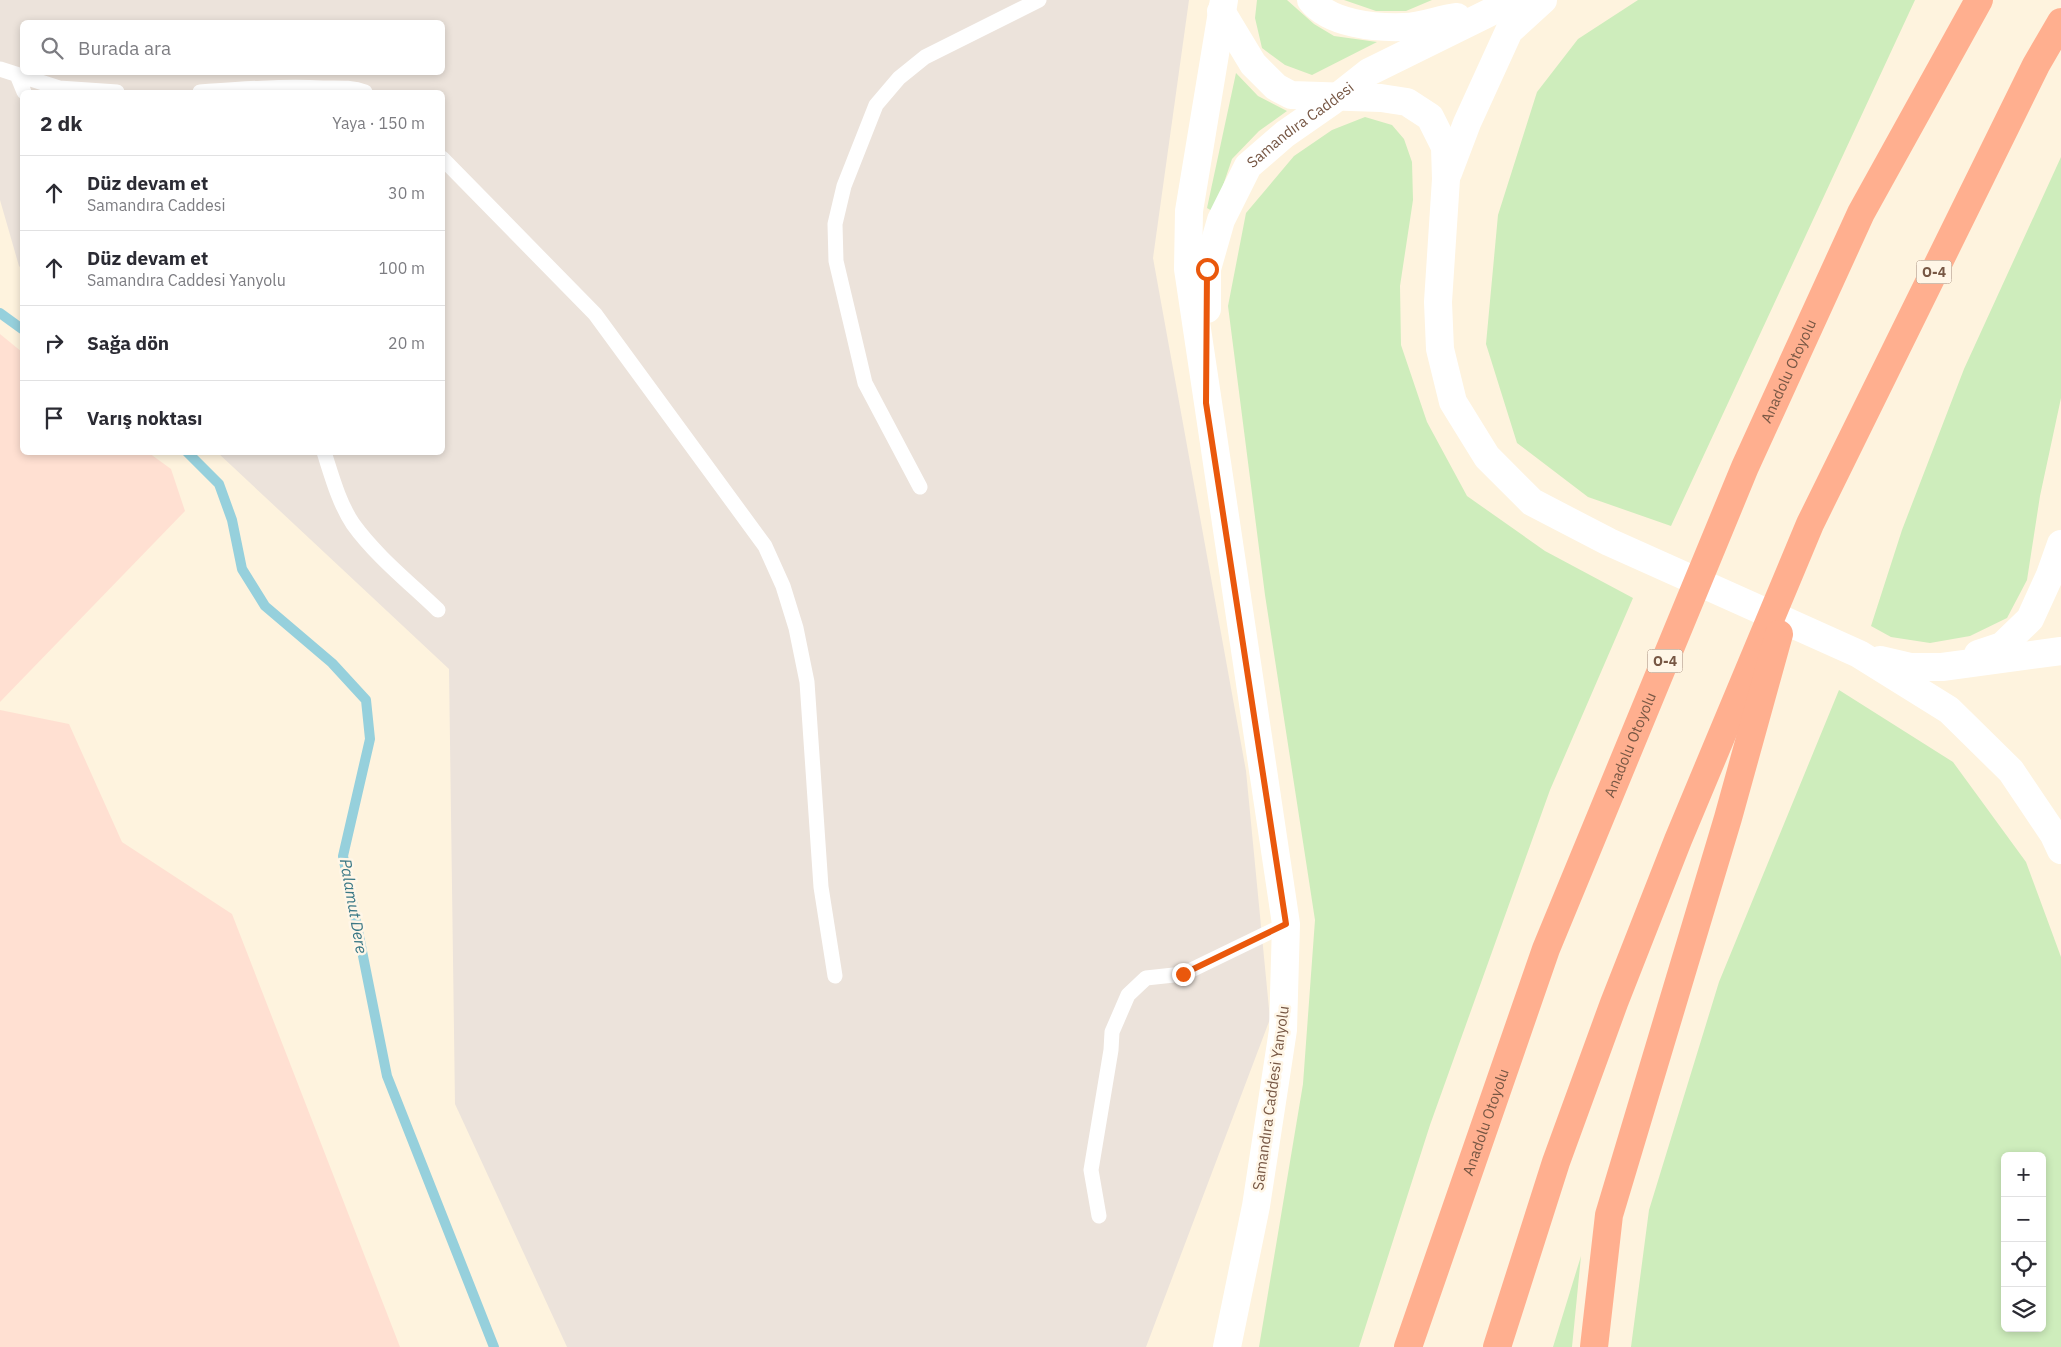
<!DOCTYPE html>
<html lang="tr">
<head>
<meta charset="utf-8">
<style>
	body { margin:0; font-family:"IBM Plex Sans",sans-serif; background:#f2f2f3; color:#2b2b33 }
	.controls { position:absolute; right:15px; bottom:15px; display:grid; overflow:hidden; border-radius:8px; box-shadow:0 2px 8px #0003 }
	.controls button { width:45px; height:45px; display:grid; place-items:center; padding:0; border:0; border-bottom:1px solid #e1e1e2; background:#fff; color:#2b2b33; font:25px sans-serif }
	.stop { position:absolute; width:15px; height:15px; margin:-11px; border:4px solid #ea580c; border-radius:50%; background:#fff }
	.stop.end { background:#ea580c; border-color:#fff; box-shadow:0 1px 5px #0008 }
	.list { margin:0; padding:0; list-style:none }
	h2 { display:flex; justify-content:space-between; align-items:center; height:65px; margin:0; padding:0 20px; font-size:21px }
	h2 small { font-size:16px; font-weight:400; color:#7c7c81 }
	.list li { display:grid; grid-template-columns:32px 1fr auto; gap:15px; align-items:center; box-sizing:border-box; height:75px; padding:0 20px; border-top:1px solid #e1e1e2 }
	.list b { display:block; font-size:19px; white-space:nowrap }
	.list p { margin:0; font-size:16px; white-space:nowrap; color:#7c7c81 }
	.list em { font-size:16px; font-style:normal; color:#7c7c81 }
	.icon { flex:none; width:28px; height:28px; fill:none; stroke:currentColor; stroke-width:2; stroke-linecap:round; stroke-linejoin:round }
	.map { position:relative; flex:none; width:2061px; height:1347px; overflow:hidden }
	.search { position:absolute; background:#fff; box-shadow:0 2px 8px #0003; left:20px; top:20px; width:425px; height:55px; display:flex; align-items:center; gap:12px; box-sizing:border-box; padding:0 18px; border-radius:8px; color:#7c7c81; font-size:19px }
	.panel { position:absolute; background:#fff; box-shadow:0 2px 8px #0003; left:20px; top:90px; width:425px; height:365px; border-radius:8px }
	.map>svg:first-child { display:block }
</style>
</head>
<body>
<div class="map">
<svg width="2061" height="1347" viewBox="0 0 2061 1347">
	<rect width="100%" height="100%" fill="#fef3de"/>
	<path fill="#ffe0d2" d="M0,334L22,352V452L149,453L171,469L185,511L0,702Z
		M0,710L69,724L122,842L232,914L400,1347H0Z"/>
	<path fill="#ece3db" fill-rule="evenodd" d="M0,0H1189L1153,258L1246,771L1270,1019L1146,1347H567L455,1104L449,669L218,453L442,452V92H22V269L19,266L0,200ZM22,22H442V72H22Z"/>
	<path fill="#ceedbc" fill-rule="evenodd" d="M1257,0H1287L1314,24L1334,36L1377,42L1312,75L1285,65L1262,48L1255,18Z
		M1344,0H1432L1406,11H1376Z
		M1638,0H1915L1671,526L1588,497L1517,443L1486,344L1498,215L1537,92L1578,39Z
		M1236,73L1258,96L1287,111L1259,131L1232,159L1214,212L1207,208Z
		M1365,117L1392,125L1404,139L1412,162L1413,200L1400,286L1401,345L1427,422L1467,496L1545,551L1633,598L1550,790L1430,1125L1359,1347H1259L1303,1084L1315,920L1265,595L1228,306L1246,213L1294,156L1332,130Z
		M2061,157V398L2040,496L2027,580L2007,618L1970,636L1930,643L1891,637L1871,626L1902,530L1964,369Z
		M1839,690L1953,762L2026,862L2061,957V1347H1631L1649,1210L1719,982ZM2005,1156H2042V1328H2005Z
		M1581,1256L1572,1347H1553Z"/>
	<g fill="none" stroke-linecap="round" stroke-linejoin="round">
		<path stroke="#96d0dc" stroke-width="10" d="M0,313L22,329
			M187,452L219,484L232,520L242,569L265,606L332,663L366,700L370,739L343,856L387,1076L494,1347"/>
		<path stroke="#fff" stroke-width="15" d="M0,69L59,88L117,92
			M17,75L24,92
			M200,92C241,89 282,86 323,88C338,88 352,87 365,92
			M442,158L595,314L765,546L783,586L796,628L807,682L821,887L835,976
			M324,452C332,477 339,503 353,524C376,556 410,583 438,610
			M920,487L865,383L836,261L835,224L844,186L876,105L899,78L925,57L1039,0
			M1099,1216L1091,1170L1111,1050L1112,1032L1128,995L1146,978L1183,974L1286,924"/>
		<g stroke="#fff" stroke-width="28">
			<path d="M1224,0L1189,211L1188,269L1286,924L1283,1030L1256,1206L1227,1347"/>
			<path d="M1311,0C1330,24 1375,28 1404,27C1422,27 1439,19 1457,17"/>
			<path d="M1221,11L1253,64L1276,87L1291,95L1381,98L1407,102L1430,117L1445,147L1446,179L1438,302L1440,349L1453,402L1487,457L1532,502L1609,542L1859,654L1949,710L2011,771L2054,835L2061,850"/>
			<path d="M1448,173L1467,123L1509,31L1543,0"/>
			<path id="s1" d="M1207,309V269L1221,220L1248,166L1285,134L1331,102L1369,72L1515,0"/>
			<path d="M1978,654L2002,646L2030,619L2050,575L2061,544"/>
			<path d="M1880,660L1910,667H1942L2061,651"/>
		</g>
		<g stroke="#ffaf8f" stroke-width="28">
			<path id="s2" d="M1408,1347L1546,949L1745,467L1861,213L1979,0"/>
			<path d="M1497,1347L1556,1162L1614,1003L1678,840L1810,524L2036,65L2061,22"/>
			<path d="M1594,1347L1609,1215L1728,818L1779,634"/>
		</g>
	</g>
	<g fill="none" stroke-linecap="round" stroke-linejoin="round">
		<path stroke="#ea580c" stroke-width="6" d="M1183,974L1286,924L1206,403L1207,269"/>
	</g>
	<g text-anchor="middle" stroke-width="5" stroke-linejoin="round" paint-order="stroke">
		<g fill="#fff6e7" stroke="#a08775" stroke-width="1">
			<rect x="1916.5" y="260.5" width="35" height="23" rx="4"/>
			<rect x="1647.5" y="649.5" width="35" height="23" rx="4"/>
		</g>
		<g font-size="14" font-weight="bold" fill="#775744">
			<text x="1934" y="277">O-4</text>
			<text x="1665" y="666">O-4</text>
		</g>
		<g font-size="15" fill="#775744" stroke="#fff6e7">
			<text dy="5" stroke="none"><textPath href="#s1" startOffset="218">Samandıra Caddesi</textPath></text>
			<text dy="5" stroke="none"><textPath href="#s2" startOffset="1048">Anadolu Otoyolu</textPath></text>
			<text dy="5" stroke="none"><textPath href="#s2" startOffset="642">Anadolu Otoyolu</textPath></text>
			<text transform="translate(1271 1098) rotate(-82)" y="5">Samandıra Caddesi Yanyolu</text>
			<text dy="5" stroke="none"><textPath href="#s2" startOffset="238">Anadolu Otoyolu</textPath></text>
		</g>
		<g font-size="16" font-style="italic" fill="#397785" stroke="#fff6e7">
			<text transform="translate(354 906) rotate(80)" y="6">Palamut Dere</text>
		</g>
	</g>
</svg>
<div class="controls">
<button>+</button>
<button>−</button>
<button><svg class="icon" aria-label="locate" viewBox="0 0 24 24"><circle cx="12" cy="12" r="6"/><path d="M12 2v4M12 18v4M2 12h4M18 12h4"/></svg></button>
<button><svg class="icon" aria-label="layers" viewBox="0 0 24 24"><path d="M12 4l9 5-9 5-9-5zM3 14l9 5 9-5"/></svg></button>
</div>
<div class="stop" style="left:1207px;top:269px"></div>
<div class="stop end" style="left:1183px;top:974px"></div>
<div class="search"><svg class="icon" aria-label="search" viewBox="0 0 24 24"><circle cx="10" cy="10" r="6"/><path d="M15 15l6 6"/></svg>Burada ara</div>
<section class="panel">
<h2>2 dk<small>Yaya · 150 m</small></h2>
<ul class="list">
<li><svg class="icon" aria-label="ahead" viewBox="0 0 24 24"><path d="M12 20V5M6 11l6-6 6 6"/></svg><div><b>Düz devam et</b><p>Samandıra Caddesi</p></div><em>30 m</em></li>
<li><svg class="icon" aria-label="ahead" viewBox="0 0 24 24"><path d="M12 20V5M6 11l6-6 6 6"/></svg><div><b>Düz devam et</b><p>Samandıra Caddesi Yanyolu</p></div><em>100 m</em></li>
<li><svg class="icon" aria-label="right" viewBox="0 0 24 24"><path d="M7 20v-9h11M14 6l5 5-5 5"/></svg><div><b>Sağa dön</b></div><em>20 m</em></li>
<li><svg class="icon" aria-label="arrive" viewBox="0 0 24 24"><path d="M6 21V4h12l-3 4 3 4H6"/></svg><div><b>Varış noktası</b></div></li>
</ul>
</section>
</div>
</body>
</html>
